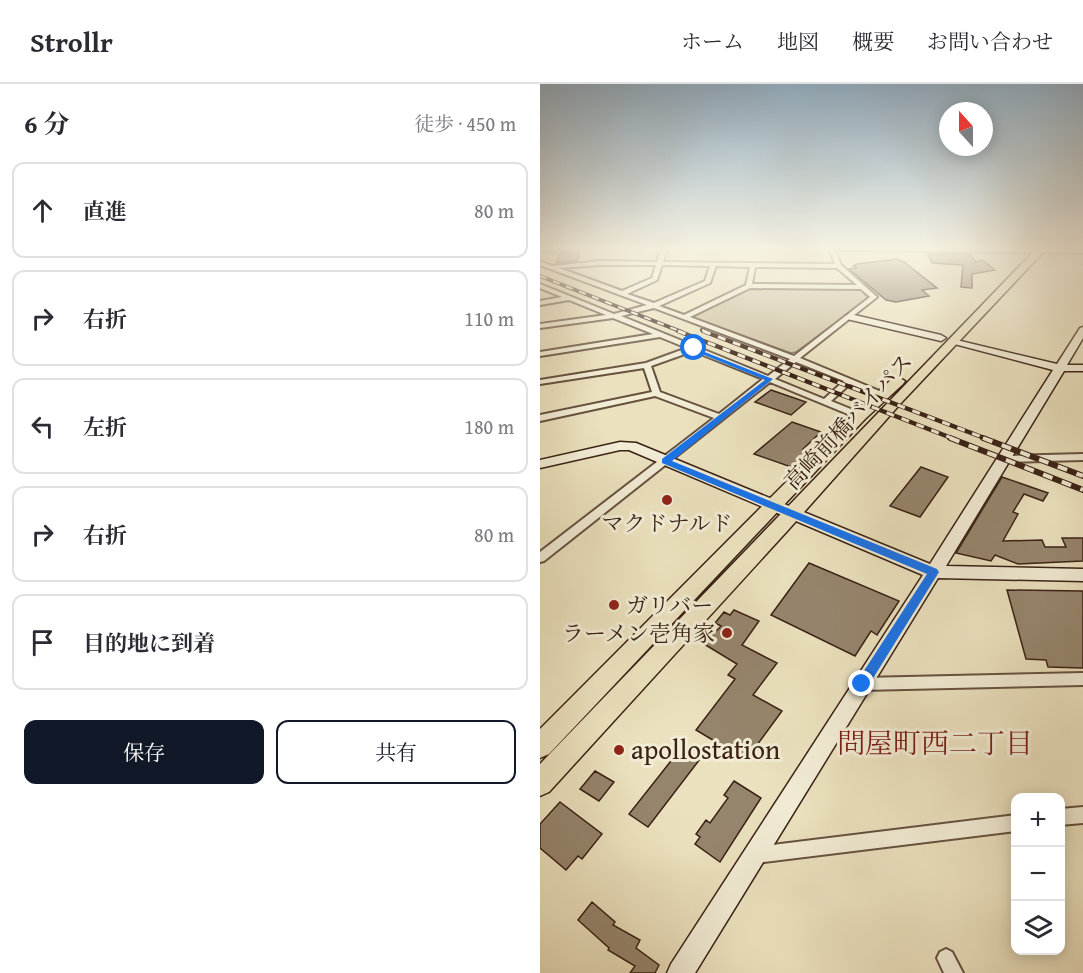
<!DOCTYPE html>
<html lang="ja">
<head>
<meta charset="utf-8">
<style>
	body { margin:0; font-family:"Gentium Book Plus","Noto Serif JP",serif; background:#f2f2f3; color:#2b2b33 }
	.controls { position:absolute; right:18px; bottom:18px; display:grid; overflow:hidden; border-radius:12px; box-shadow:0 3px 15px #0003 }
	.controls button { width:54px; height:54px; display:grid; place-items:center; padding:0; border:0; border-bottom:2px solid #e1e1e2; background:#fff; color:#2b2b33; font:30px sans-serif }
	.compass { position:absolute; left:399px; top:18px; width:54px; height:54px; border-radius:50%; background:#fff; box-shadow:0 3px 15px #0003; rotate:339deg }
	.stop { position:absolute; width:18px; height:18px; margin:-14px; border:4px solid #1a73e8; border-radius:50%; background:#fff }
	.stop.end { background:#1a73e8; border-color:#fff; box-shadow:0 2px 6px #0008 }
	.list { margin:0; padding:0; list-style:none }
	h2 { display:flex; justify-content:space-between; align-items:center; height:78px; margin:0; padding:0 24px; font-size:26px }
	h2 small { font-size:20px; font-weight:400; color:#7c7c81 }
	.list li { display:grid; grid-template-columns:39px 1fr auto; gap:18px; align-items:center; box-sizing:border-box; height:96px; margin:0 12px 12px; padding:0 12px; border:2px solid #e1e1e2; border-radius:12px }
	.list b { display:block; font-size:22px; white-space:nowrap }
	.list em { font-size:20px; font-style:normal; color:#7c7c81 }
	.actions { display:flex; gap:12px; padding:18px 24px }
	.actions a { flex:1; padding:14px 0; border:2px solid #111827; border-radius:12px; text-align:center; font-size:21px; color:#111827 }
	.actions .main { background:#111827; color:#fff }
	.icon { flex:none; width:33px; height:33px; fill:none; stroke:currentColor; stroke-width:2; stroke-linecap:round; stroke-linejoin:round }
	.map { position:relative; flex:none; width:543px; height:889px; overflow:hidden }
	header { display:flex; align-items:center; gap:36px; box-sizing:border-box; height:84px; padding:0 30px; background:#fff; border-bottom:2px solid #e1e1e2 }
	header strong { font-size:28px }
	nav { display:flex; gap:33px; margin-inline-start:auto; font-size:21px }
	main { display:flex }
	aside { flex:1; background:#fff }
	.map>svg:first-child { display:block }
</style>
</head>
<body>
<header>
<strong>Strollr</strong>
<nav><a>ホーム</a><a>地図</a><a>概要</a><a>お問い合わせ</a></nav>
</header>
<main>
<aside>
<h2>6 分<small>徒歩 · 450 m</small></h2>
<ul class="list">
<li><svg class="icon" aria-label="ahead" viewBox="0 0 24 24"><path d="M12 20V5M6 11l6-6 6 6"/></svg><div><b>直進</b></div><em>80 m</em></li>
<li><svg class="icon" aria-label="right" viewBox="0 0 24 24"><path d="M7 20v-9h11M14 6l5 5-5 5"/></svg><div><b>右折</b></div><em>110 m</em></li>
<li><svg class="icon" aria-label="left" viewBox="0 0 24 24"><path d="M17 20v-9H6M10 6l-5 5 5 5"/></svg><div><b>左折</b></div><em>180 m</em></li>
<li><svg class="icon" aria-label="right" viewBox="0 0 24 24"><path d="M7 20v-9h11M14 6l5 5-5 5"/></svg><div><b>右折</b></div><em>80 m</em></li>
<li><svg class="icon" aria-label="arrive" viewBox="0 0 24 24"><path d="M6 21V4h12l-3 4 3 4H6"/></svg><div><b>目的地に到着</b></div></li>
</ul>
<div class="actions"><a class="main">保存</a><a>共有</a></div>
</aside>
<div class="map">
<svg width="543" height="889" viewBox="0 0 543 889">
	<rect width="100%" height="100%" fill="#ebe1be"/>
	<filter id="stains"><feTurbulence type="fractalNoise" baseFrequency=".00333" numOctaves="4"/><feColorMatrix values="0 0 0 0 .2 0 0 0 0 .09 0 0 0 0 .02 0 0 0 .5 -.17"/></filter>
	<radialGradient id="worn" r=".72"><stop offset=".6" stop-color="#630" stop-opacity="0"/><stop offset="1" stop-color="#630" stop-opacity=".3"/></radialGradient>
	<path fill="#cdc0a1" stroke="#83705b" stroke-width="1.5" d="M212,203L319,204L329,214L256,268L251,269L153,234V231Z"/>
	<path fill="#96856d" stroke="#392115" stroke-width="1.5" d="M40,168L37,177L16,179L20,169Z
		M388,170H431L435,178L442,176L455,186L432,190V204L421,203L423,181L392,179Z
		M357,175L364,178L397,204L382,206L389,212L356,218L346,216L309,185L316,184L313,182L317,180Z
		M231,306L266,318L251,331L215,318Z
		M252,338L281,348L263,365L271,367L258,380L255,379L251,383L214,370Z
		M381,383L408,393L380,433L350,422Z
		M462,393L508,409L503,417L484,410L473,428L478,430L463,457L502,456L505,463H526L522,454H543V477L478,480L455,471L451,477L416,469Z
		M269,479L359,517L337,551L331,547L315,572L231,531Z
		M467,506L543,507V584L508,583L506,576L486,575Z
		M194,526L219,537L202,561L237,579L213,611L242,627L206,676L156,646L195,595L188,591L197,580L164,560L181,542L175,539L184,528L190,531Z
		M142,663L160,675L108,743L89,730Z
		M55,687L74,698L59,717L40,705Z
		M194,697L221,714L180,778L155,760L160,753L156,750L166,736L170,739L188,714L184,711Z
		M20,718L62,750L42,775L38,772L26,786L0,764V740Z
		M52,818L75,838L73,841L100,856L96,864L119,881L115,889H90L95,882L68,866L69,864L38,836Z"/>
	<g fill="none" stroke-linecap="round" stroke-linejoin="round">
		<defs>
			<path id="street" d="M121,164H127L123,178L295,180L289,164H294L301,181L337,213L260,274L349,311L345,313H342L310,300L291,317L323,330L324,332L320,335L230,298L4,477L0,478V468L174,334L115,312L0,337V331L112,308L104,284L0,300V296L106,279L147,264L120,253L0,272V268L113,250L73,234L0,244V240L66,231L29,216L0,221V217L22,213L0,204V200L74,230L107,221L0,181V177L12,182L60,177L117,178ZM60,181H116L112,194L82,207L19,184ZM122,181L170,182L165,197L114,219L87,210L117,196ZM176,182L210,183L206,201L144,231L119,222L170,199ZM215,183L297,184L317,201L212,200ZM210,204L321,205L330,213L254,272L150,233ZM114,224L250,275L228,292L81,232ZM153,267L223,295L179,330L120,308L111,282ZM256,278L304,297L284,315L235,295Z
				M543,370V376L465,378L460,375L465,372Z
				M543,589V601L322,606L317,604L315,600L317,596L322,594Z
				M543,723V739L520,741V725Z
				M476,731V747L215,779L209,777L207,771L209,765L215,763Z
				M406,865L412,868L423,889H404L397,874L400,868Z"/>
			<path id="secondary" d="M0,164H35L31,166L0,167Z
				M291,164L543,165V169L295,166Z
				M310,230L401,251L406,254L401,257L307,235V231Z
				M543,243V254L527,281H543V287H524L406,482L543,485V497L398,494L155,889H127L131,880L383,491L89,366H80L0,384V376L80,358L96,359L390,480L513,286L407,258L412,255L517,280L540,244Z"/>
			<path id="highway" d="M497,164H507L361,319L249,445L9,708L0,712V680Z
				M358,293L365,297L363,300L325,335L9,670L0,674V645L315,329L353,294Z"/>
		</defs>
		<use href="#street" stroke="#66513f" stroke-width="4"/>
		<use href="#secondary" stroke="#392115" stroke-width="3"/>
		<use href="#highway" stroke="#392115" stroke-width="3"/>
		<use href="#street" fill="#f2ecd5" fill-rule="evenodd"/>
		<use href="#secondary" fill="#f2ecd5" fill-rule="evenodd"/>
		<use href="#highway" fill="#ebe1be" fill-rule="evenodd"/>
		<defs>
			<path id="rail-far2" d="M0,192L142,248
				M162,246L167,248"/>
			<path id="rail-far1" d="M138,247L414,355
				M163,247L447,355"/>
			<path id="rail" d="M410,354L543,406
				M443,354L543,392"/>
		</defs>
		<use href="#rail-far2" stroke="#392115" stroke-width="4"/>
		<use href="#rail-far1" stroke="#392115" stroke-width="4.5"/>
		<use href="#rail" stroke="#392115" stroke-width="6"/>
		<use href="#rail-far2" stroke="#f2ecd5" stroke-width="2" stroke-dasharray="7" stroke-linecap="butt"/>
		<use href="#rail-far1" stroke="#f2ecd5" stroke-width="3" stroke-dasharray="8" stroke-linecap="butt"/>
		<use href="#rail" stroke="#f2ecd5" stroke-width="4" stroke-dasharray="10" stroke-linecap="butt"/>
	</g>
	<linearGradient id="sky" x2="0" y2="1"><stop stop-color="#91acc0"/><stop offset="0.57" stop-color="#f6f2e2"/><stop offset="1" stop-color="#f6f2e2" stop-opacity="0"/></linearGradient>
	<rect width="543" height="288" fill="url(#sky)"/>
	<path fill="#1a73e8" d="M152,263L233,295L132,377L397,485L399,488L327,604H318L316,600L318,596L387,490L122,379V375L225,296L152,266Z"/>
	<g fill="#8f2418" stroke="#f2ecd5" stroke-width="2">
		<circle cx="127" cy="416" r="6"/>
		<circle cx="74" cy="521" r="6"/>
		<circle cx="187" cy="549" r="6"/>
		<circle cx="79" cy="666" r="6"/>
	</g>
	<g text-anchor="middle" stroke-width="6" stroke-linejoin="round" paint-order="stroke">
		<g font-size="22" fill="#392115" stroke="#f2ecd5">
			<text transform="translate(308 337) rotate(-47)" y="8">高崎前橋バイパス</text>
		</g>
		<g font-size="22" fill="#392115" stroke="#f2ecd5">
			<text x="127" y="447">マクドナルド</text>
			<text x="86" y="529" text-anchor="start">ガリバー</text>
			<text x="175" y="557" text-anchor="end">ラーメン壱角家</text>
		</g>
		<g font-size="27" fill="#392115" stroke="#f2ecd5" text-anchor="start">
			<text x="91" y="675">apollostation</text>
		</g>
		<g font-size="28" fill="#7a1f14" stroke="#f2ecd5">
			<text x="395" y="669">問屋町西二丁目</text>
		</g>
	</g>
	<rect width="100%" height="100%" filter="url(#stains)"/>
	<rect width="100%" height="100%" fill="url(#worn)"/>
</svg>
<div class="controls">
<button>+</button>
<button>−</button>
<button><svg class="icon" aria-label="layers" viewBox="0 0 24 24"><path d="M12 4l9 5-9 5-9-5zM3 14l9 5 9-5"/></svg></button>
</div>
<svg class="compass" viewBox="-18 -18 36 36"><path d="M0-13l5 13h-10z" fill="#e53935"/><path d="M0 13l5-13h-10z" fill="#7c7c81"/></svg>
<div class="stop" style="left:154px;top:264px"></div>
<div class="stop end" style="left:322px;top:600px"></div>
</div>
</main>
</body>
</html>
